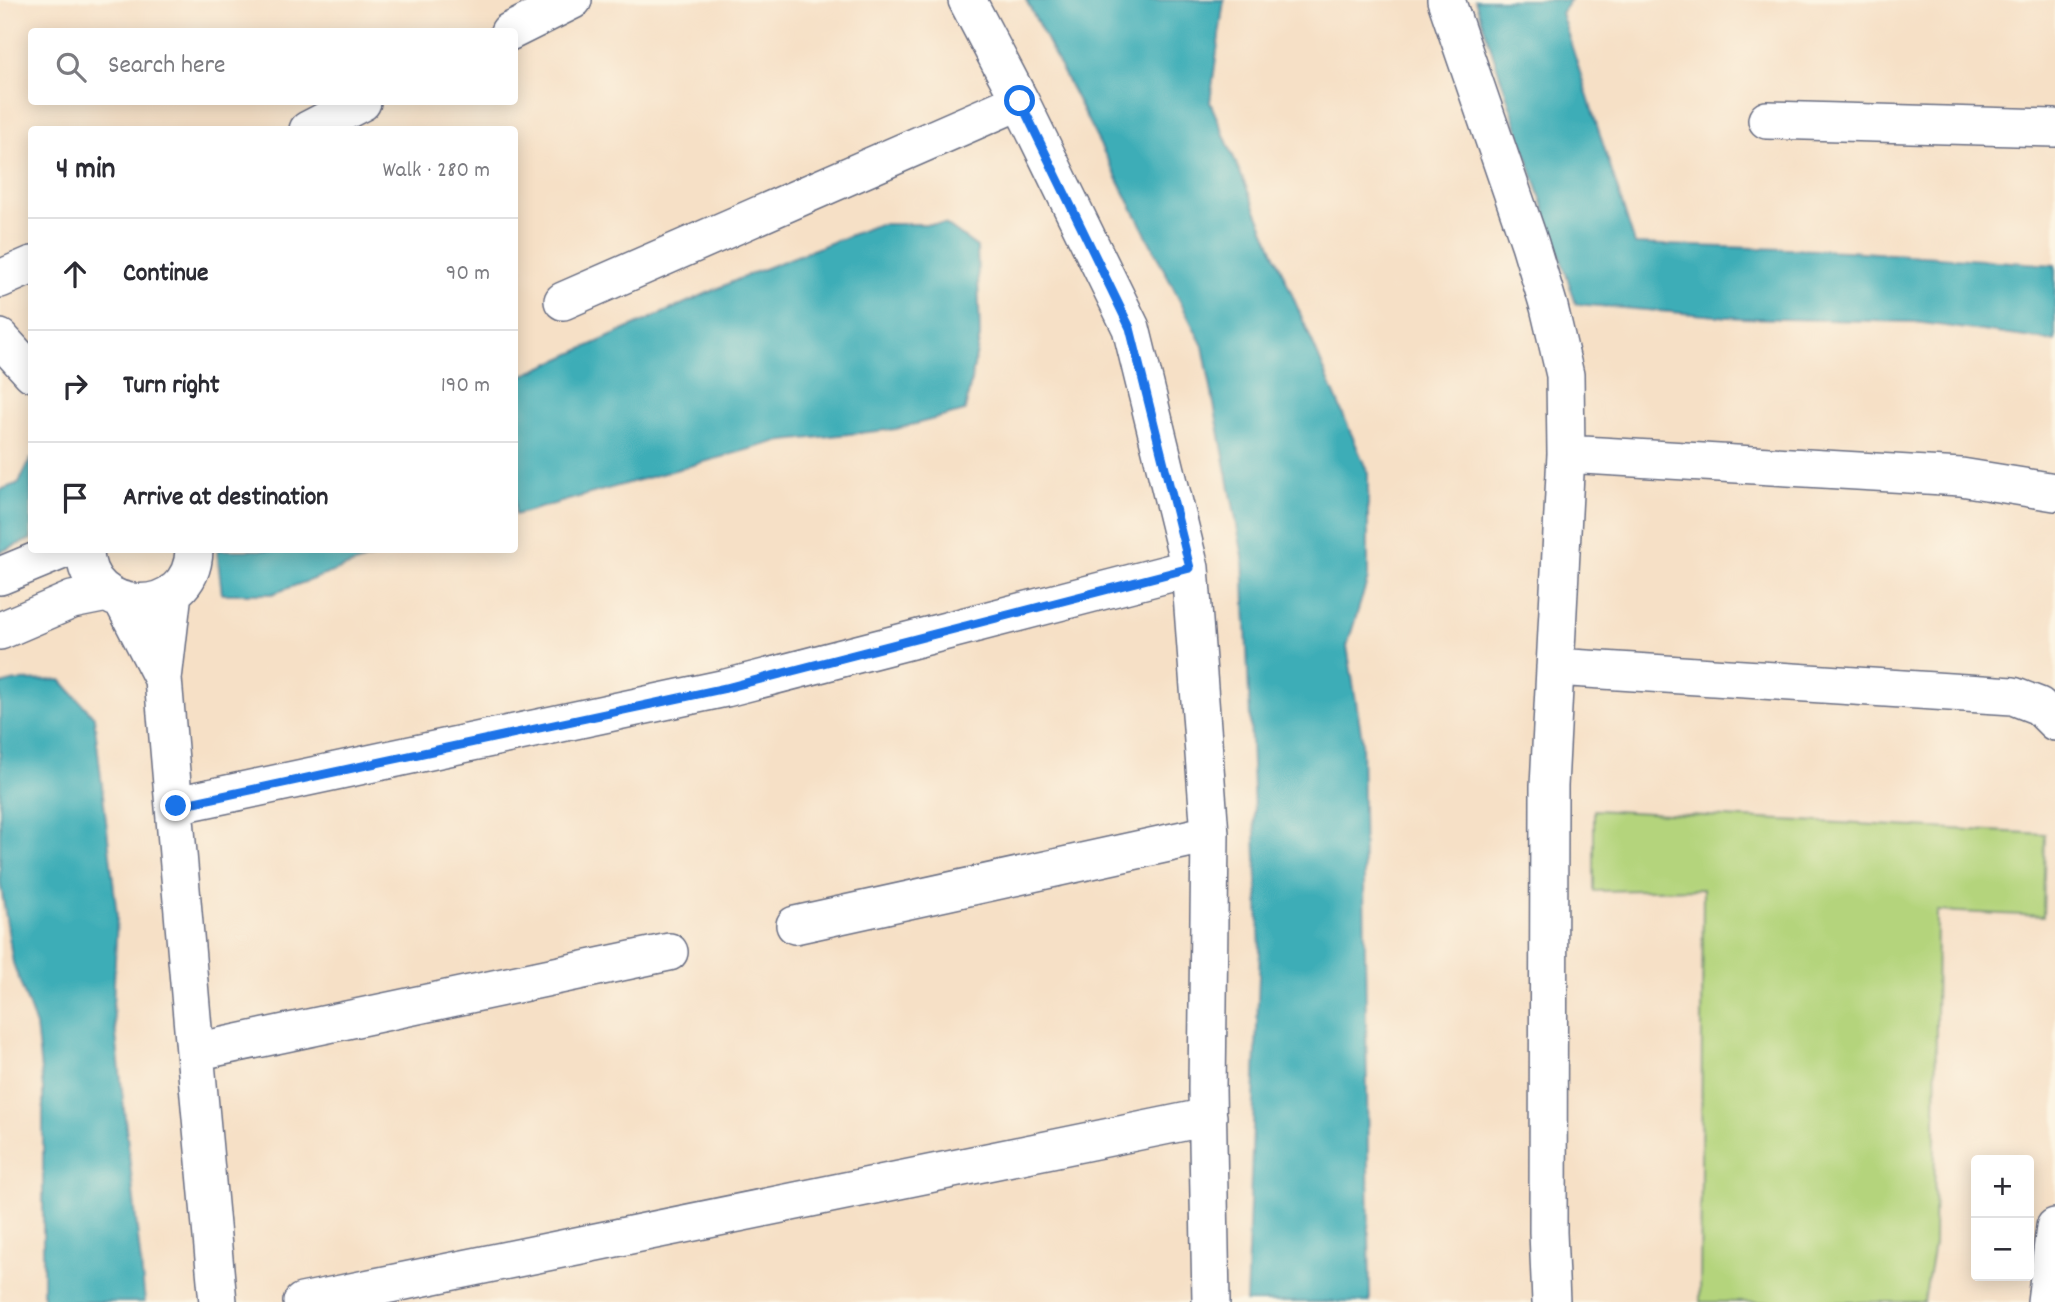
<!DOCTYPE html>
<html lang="en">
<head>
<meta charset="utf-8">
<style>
	body { margin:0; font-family:Dekko,sans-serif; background:#f7f7f7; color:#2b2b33 }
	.controls { position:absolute; right:21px; bottom:21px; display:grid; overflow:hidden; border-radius:7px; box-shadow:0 4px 18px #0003 }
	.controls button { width:63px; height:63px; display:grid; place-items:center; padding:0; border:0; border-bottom:2px solid #e1e1e2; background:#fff; color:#2b2b33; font:35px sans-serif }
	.stop { position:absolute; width:21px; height:21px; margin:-16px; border:5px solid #1a73e8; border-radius:50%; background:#fff }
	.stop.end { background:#1a73e8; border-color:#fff; box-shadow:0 2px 7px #0008 }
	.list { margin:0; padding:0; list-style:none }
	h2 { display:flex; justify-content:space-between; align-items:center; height:91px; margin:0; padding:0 28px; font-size:30px }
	h2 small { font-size:23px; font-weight:400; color:#7c7c81 }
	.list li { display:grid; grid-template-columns:46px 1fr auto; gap:21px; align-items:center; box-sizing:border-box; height:112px; padding:0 28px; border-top:2px solid #e1e1e2 }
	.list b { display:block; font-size:26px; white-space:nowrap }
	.list em { font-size:23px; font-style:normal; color:#7c7c81 }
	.icon { flex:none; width:38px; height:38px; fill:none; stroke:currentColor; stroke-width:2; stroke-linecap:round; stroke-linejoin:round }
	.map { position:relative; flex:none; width:2055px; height:1302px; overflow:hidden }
	.search { position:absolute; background:#fff; box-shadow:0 4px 18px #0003; left:28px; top:28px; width:490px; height:77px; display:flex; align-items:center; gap:18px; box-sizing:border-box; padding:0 24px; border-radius:7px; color:#7c7c81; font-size:26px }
	.panel { position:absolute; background:#fff; box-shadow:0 4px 18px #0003; left:28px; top:126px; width:490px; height:427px; border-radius:7px }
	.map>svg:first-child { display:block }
</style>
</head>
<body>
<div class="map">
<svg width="2055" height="1302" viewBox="0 0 2055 1302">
	<rect width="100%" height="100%" fill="#fcf5e5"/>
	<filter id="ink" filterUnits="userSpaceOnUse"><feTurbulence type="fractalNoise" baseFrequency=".0143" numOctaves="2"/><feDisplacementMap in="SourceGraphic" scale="14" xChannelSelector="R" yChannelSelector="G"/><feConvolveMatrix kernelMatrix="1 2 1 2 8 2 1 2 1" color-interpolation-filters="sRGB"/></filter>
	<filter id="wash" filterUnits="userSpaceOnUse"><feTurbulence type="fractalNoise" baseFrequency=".00686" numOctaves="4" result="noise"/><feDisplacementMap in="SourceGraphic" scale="28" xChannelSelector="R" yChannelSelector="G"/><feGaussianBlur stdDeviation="1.57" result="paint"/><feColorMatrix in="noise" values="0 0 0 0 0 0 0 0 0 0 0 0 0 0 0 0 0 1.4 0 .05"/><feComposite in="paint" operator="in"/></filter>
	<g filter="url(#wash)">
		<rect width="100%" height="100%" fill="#f6e0c6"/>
		<path fill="#b4d47c" stroke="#68826d" stroke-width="2" d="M1594,810L2045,834L2043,916L1937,911L1934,1244L1924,1302H1700L1703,889L1594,891Z"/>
		<path fill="#3cadb7" stroke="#2c6e8a" stroke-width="2" d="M1026,0H1224L1210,102L1368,473V578L1347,646L1362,738L1370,1302H1246L1260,950L1243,557L1203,346Z
			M1475,0H1570L1561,13L1635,244L1847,251L2055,265V341L1915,322L1741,318L1576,304Z
			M879,224H945L977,247L980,336L965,411L896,429L775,442L515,515V379L748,275Z
			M31,458V539L0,552V490L19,483Z
			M217,550H393L272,594H222Z
			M61,680L94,717L117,915L113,1007L145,1302H43V1089L36,1026L13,963L0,880V685L16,681Z"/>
	</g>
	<g filter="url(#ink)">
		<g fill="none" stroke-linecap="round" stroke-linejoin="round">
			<defs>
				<path id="minor" d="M967,0L1020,101L1131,328L1190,568L1210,834L1207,1089L1211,1302
					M1446,0L1530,244L1549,307L1565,375L1566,454L1549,786L1548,1232L1551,1302
					M509,32L573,0
					M1767,120L2055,128
					M308,130L362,102
					M0,279L32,265
					M563,301L1020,101
					M0,338L32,373
					M1566,454L1961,477L2055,492
					M85,550C85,618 192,622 194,550
					M0,576L63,550
					M123,601L163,679L173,592
					M0,631L72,600L107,593
					M1555,667L2013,696L2039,706L2055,722
					M163,679L195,1052L669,952
					M176,805L726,688L1190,568
					M795,925L1210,834
					M195,1052L218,1302
					M302,1302L1208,1117
					M2046,1302L2055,1227"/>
			</defs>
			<use href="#minor" stroke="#686d82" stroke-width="40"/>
			<use href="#minor" stroke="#fff" stroke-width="37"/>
		</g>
	</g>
	<g fill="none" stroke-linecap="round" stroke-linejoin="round" filter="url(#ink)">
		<path stroke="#1a73e8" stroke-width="9" d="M176,806L726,688L1190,568L1130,328L1020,101"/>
	</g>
</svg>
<div class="controls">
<button>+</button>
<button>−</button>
</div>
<div class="stop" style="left:1020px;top:101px"></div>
<div class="stop end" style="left:176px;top:806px"></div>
<div class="search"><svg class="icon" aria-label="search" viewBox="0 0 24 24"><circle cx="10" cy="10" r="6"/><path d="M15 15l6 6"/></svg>Search here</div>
<section class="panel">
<h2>4 min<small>Walk · 280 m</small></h2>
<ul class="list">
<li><svg class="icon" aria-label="ahead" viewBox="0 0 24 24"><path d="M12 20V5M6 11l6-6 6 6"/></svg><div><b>Continue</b></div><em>90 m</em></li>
<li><svg class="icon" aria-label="right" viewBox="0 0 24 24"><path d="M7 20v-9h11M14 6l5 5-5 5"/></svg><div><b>Turn right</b></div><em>190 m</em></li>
<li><svg class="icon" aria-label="arrive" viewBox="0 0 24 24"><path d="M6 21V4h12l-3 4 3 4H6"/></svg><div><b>Arrive at destination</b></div></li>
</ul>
</section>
</div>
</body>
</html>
